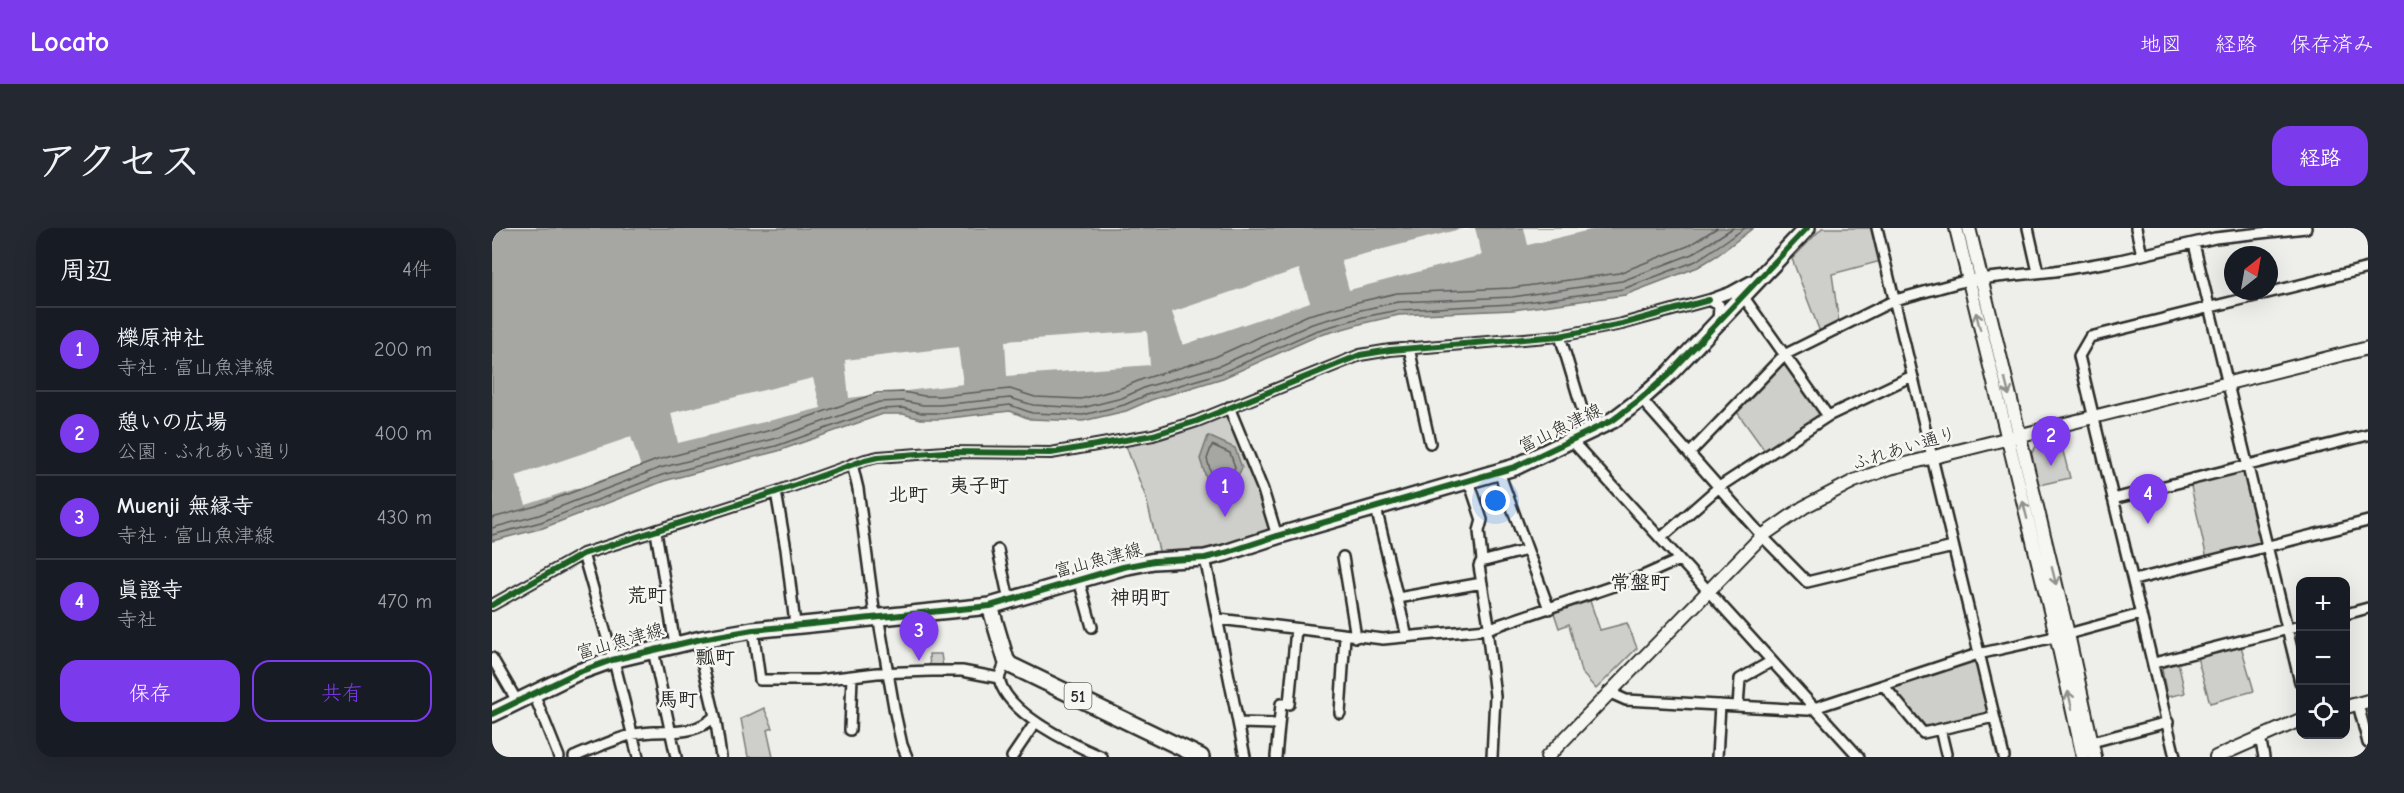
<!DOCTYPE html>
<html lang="ja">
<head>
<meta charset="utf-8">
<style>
	body { margin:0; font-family:"Comic Neue","Klee One",sans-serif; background:#242831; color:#f1f3f6 }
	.controls { position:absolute; right:18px; bottom:18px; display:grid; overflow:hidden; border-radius:12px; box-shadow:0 6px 24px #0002 }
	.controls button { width:54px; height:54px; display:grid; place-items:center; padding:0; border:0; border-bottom:2px solid #363941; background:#171b24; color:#f1f3f6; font:30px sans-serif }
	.compass { position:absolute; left:1732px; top:18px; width:54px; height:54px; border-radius:50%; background:#171b24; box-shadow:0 6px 24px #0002; rotate:31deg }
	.you { position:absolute; left:1004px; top:273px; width:21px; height:21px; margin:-15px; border:4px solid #fff; border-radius:50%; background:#1a73e8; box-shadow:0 0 0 9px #1a73e833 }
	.badge { display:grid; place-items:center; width:39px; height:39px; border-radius:50%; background:#7c3aed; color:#fff; font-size:20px; font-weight:700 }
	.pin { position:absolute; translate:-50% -50px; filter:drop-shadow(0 2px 3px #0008) }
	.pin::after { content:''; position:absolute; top:32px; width:21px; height:18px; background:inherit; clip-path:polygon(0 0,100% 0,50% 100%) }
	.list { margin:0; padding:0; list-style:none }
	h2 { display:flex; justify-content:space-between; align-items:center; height:78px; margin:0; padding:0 24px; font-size:26px }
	h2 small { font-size:20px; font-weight:400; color:#9ea1a6 }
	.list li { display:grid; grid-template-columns:39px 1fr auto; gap:18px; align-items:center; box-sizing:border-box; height:84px; padding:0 24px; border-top:2px solid #363941 }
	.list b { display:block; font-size:22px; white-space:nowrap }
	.list p { margin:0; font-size:20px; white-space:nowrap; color:#9ea1a6 }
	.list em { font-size:20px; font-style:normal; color:#9ea1a6 }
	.actions { display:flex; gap:12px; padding:18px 24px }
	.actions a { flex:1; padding:14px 0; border:2px solid #7c3aed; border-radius:18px; text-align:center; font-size:21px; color:#7c3aed }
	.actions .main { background:#7c3aed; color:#fff }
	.icon { flex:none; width:33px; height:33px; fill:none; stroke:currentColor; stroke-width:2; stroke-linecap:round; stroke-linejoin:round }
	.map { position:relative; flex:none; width:1876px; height:529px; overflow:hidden; border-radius:18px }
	header { display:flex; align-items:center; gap:36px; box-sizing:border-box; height:84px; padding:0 30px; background:#7c3aed; color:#fff }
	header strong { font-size:28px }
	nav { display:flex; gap:33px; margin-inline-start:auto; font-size:21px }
	.intro { display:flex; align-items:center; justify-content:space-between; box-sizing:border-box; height:144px; padding:0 36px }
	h1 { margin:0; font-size:42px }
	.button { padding:15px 27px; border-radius:18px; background:#7c3aed; color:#fff; font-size:21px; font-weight:700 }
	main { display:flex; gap:36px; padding:0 36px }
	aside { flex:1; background:#171b24; border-radius:18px; box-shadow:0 6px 24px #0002 }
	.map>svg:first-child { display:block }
</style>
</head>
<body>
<header>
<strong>Locato</strong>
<nav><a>地図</a><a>経路</a><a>保存済み</a></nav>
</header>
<div class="intro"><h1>アクセス</h1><a class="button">経路</a></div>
<main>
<aside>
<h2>周辺<small>4件</small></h2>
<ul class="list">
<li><span class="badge">1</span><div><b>櫟原神社</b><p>寺社 · 富山魚津線</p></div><em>200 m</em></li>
<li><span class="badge">2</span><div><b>憩いの広場</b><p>公園 · ふれあい通り</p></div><em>400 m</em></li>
<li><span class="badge">3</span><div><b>Muenji 無縁寺</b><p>寺社 · 富山魚津線</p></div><em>430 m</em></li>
<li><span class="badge">4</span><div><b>眞證寺</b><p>寺社</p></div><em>470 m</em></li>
</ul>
<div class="actions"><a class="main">保存</a><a>共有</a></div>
</aside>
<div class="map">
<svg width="1876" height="529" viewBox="0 0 1876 529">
	<rect width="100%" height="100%" fill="#eeeeea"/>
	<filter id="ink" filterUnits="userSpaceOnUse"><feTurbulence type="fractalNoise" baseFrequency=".0167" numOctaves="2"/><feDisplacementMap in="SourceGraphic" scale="12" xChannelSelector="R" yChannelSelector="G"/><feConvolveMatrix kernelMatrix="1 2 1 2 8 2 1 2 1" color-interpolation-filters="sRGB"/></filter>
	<g filter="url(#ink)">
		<path fill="#cececa" stroke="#7c7c7a" stroke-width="1.5" d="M1330,0H1381L1389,33L1340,46L1347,95L1328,104L1300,31Z
			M1289,135L1294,137L1327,184L1325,190L1273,223L1245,184Z
			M736,185L768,264L780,305L715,321L668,327L654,270L634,218L673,210Z
			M1567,208L1578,250L1547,257L1539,226L1550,210Z
			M1749,241L1755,244L1772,313L1769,317L1715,331L1698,254Z
			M1097,370L1108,402L1135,395L1145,420L1104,461L1089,444L1077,396L1067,400L1061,382Z
			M1749,418L1762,463L1718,475L1705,429Z
			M437,426H449L451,439L438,440Z
			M1486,426L1502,487L1432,504L1392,458Z
			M1686,434L1693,465L1675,469L1670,441L1671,438Z
			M272,480L281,500L275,502L281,529H256L249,491Z"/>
		<path fill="#a6a6a3" stroke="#757573" stroke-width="1.5" d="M0,0H1261L1226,27L1206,39L1133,67L1021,82L907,87L872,95L825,108L731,150L659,172L634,183L591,193L538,191L518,183L449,191H429L411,186H391L286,223L172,253L51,300L0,313Z
			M716,208L743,220L750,240L741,257L719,265L708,231Z"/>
		<path fill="#eeeeea" d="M972,0H983L990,27L857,62L849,32Z
			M1032,0H1106L1036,17Z
			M807,41L818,74L691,117L680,84Z
			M655,103L658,137L515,148L513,113Z
			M466,119L471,156L357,170L353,132Z
			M321,150L329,180L186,215L179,185Z
			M139,209L149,239L34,277L24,248Z"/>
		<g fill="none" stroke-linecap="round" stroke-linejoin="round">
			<path stroke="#5c5c5b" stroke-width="1.5" d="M720,217L738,225L743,239L737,252L725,256L722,255L715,231Z
				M0,290L44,278L165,232L279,202L385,165L411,164L432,168H448L518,161L543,169L589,171L627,161L651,151L723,129L816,87L866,74L905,65L1019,60L1127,45L1196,18L1225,0
				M0,300L47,287L168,240L282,211L387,174L411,173L431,177H448L518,170L541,177L590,180L630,170L654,159L727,138L820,96L869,82L906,74L1020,69L1130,53L1200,26L1241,0
				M0,307L49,294L170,247L284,218L389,181L411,180L430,185H449L518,177L540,185L591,187L632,177L657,166L729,145L823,103L871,89L907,82L1020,76L1131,61L1204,33L1253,0"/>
			<defs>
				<path id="minor" d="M1385,0L1512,529
					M1536,0L1546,44
					M1644,0L1650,27
					M1702,16L1808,454
					M1251,68L1336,188
					M1226,95L1227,77L1217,72L1239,64L1259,53
					M1068,108L1097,204
					M917,120L938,215
					M1149,171L1270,308L1315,354L1461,319
					M737,179L771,262L785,308
					M1080,213L1367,529
					M1198,225L1292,127L1403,72L1476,52L1563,43L1628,32L1723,10L1814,0
					M360,236L366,261L382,381L386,388L403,485L410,517L415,529
					M1007,244L1057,381
					M977,253L990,292L987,303L990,332L987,338L997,397L995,401L1003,468L1000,529
					M284,264L294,321L303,396
					M1621,271L1876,207
					M884,280L915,409
					M164,304L183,417
					M1169,310L1227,259L1336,188L1420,148
					M506,322L517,372
					M91,326L123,437L146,529
					M851,329L864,409
					M713,330L753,529
					M989,334L1035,322
					M587,352L600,399
					M1642,352L1876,293
					M906,370L990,355
					M0,377L91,326L284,264L373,232L386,229L453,224L559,225L661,207L705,193L868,127L898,122L1068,108L1130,96L1217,72
					M1854,386L1876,380
					M727,391L891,411L995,401L1151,348L1187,332
					M261,402L268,452H326L385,445L439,443H470L507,450L514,432
					M205,412L223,488L229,529
					M161,422L184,529
					M0,430L25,473
					M1662,435L1808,398
					M507,450C514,486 580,516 610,529
					M1392,458L1431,505L1502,489
					M41,464L67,529
					M1116,464L1134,472L1316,482L1486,426L1576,406L1649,386
					M1866,476L1876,515
					M1246,478L1248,451L1280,433
					M848,485L853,408
					M748,495L784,496
					M1448,501L1454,526
					M358,502L360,448
					M1768,509L1772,529
					M1600,514L1676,494
					M82,529C101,521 120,512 139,507C169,499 199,512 223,488
					M520,529L543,495
					M784,529L789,476H797L804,401
					M1225,529L1228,477
					M1683,529L1587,128L1598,109L1876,40"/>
				<path id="tertiary" d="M1464,0L1564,407L1591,529
					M1477,0L1576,406L1603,529
					M1854,479L1876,473
					M1055,529L1270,308L1312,279L1362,253L1398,240L1876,120
					M1724,529L1808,492"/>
				<path id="primary" d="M498,378L514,432L518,437L709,529
					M0,486L84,445L120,432L209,411L261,402L498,378L631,339L662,333L713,330L733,325L785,308L1023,239L1121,192L1149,171L1177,146L1315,0"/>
			</defs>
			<use href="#minor" stroke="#2b2b2b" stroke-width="14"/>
			<use href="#tertiary" stroke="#2b2b2b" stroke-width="16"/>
			<use href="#primary" stroke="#2b2b2b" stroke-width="20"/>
			<use href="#minor" stroke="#f6f6f2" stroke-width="9"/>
			<use href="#tertiary" stroke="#f6f6f2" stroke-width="12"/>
			<use href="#primary" stroke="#f6f6f2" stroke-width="15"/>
			<defs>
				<path id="cycleway" d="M0,377L91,326L284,264L373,232L386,229L453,224L559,225L661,207L705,193L868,127L898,122L1068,108L1130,96L1217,72
					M0,486L84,445L120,432L209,411L261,402L498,378L631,339L662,333L713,330L733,325L785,308L1023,239L1121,192L1149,171L1177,146L1315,0"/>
			</defs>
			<use href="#cycleway" stroke="#f6f6f2" stroke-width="10"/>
			<use href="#cycleway" stroke="#1b5e20" stroke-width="6"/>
		</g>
		<defs><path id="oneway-shaft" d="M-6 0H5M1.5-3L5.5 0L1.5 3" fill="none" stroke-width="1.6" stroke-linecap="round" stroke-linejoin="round" transform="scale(1.5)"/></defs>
		<g stroke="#90908e">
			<use href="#oneway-shaft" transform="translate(1486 93) rotate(-104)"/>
			<use href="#oneway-shaft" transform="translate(1515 159) rotate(76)"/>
			<use href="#oneway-shaft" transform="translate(1533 282) rotate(-104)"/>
			<use href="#oneway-shaft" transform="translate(1562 348) rotate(76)"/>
			<use href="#oneway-shaft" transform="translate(1578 472) rotate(-103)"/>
		</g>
	</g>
	<g text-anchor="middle" stroke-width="5" stroke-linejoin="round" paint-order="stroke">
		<rect fill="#f6f6f2" stroke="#686867" stroke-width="1.5" x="572.5" y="455" width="27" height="26" rx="4.5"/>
		<g font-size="16" font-weight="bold" fill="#2b2b2b">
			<text x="586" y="474">51</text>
		</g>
		<g font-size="18" fill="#2b2b2b" stroke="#f6f6f2">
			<text transform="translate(1068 200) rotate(-26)" y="6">富山魚津線</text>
			<text transform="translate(1412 220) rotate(-17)" y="6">ふれあい通り</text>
			<text transform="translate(606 332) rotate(-15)" y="6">富山魚津線</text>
			<text transform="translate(128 413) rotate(-16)" y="6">富山魚津線</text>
		</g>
		<g font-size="20" font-weight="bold" fill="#2b2b2b" stroke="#f6f6f2">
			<text x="487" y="264">夷子町</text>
			<text x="416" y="273">北町</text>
			<text x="1148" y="361">常盤町</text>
			<text x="155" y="374">荒町</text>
			<text x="648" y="376">神明町</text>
			<text x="223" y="436">瓢町</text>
			<text x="186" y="478">馬町</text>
		</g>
	</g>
</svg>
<div class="controls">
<button>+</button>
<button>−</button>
<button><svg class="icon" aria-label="locate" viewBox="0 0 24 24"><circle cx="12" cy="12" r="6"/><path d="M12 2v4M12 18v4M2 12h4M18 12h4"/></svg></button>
</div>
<svg class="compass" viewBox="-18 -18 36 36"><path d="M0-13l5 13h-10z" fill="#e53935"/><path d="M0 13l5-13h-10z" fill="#9ea1a6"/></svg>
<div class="you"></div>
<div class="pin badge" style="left:733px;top:289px">1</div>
<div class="pin badge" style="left:1559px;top:238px">2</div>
<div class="pin badge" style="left:427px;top:433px">3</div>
<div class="pin badge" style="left:1656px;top:296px">4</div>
</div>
</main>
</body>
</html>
